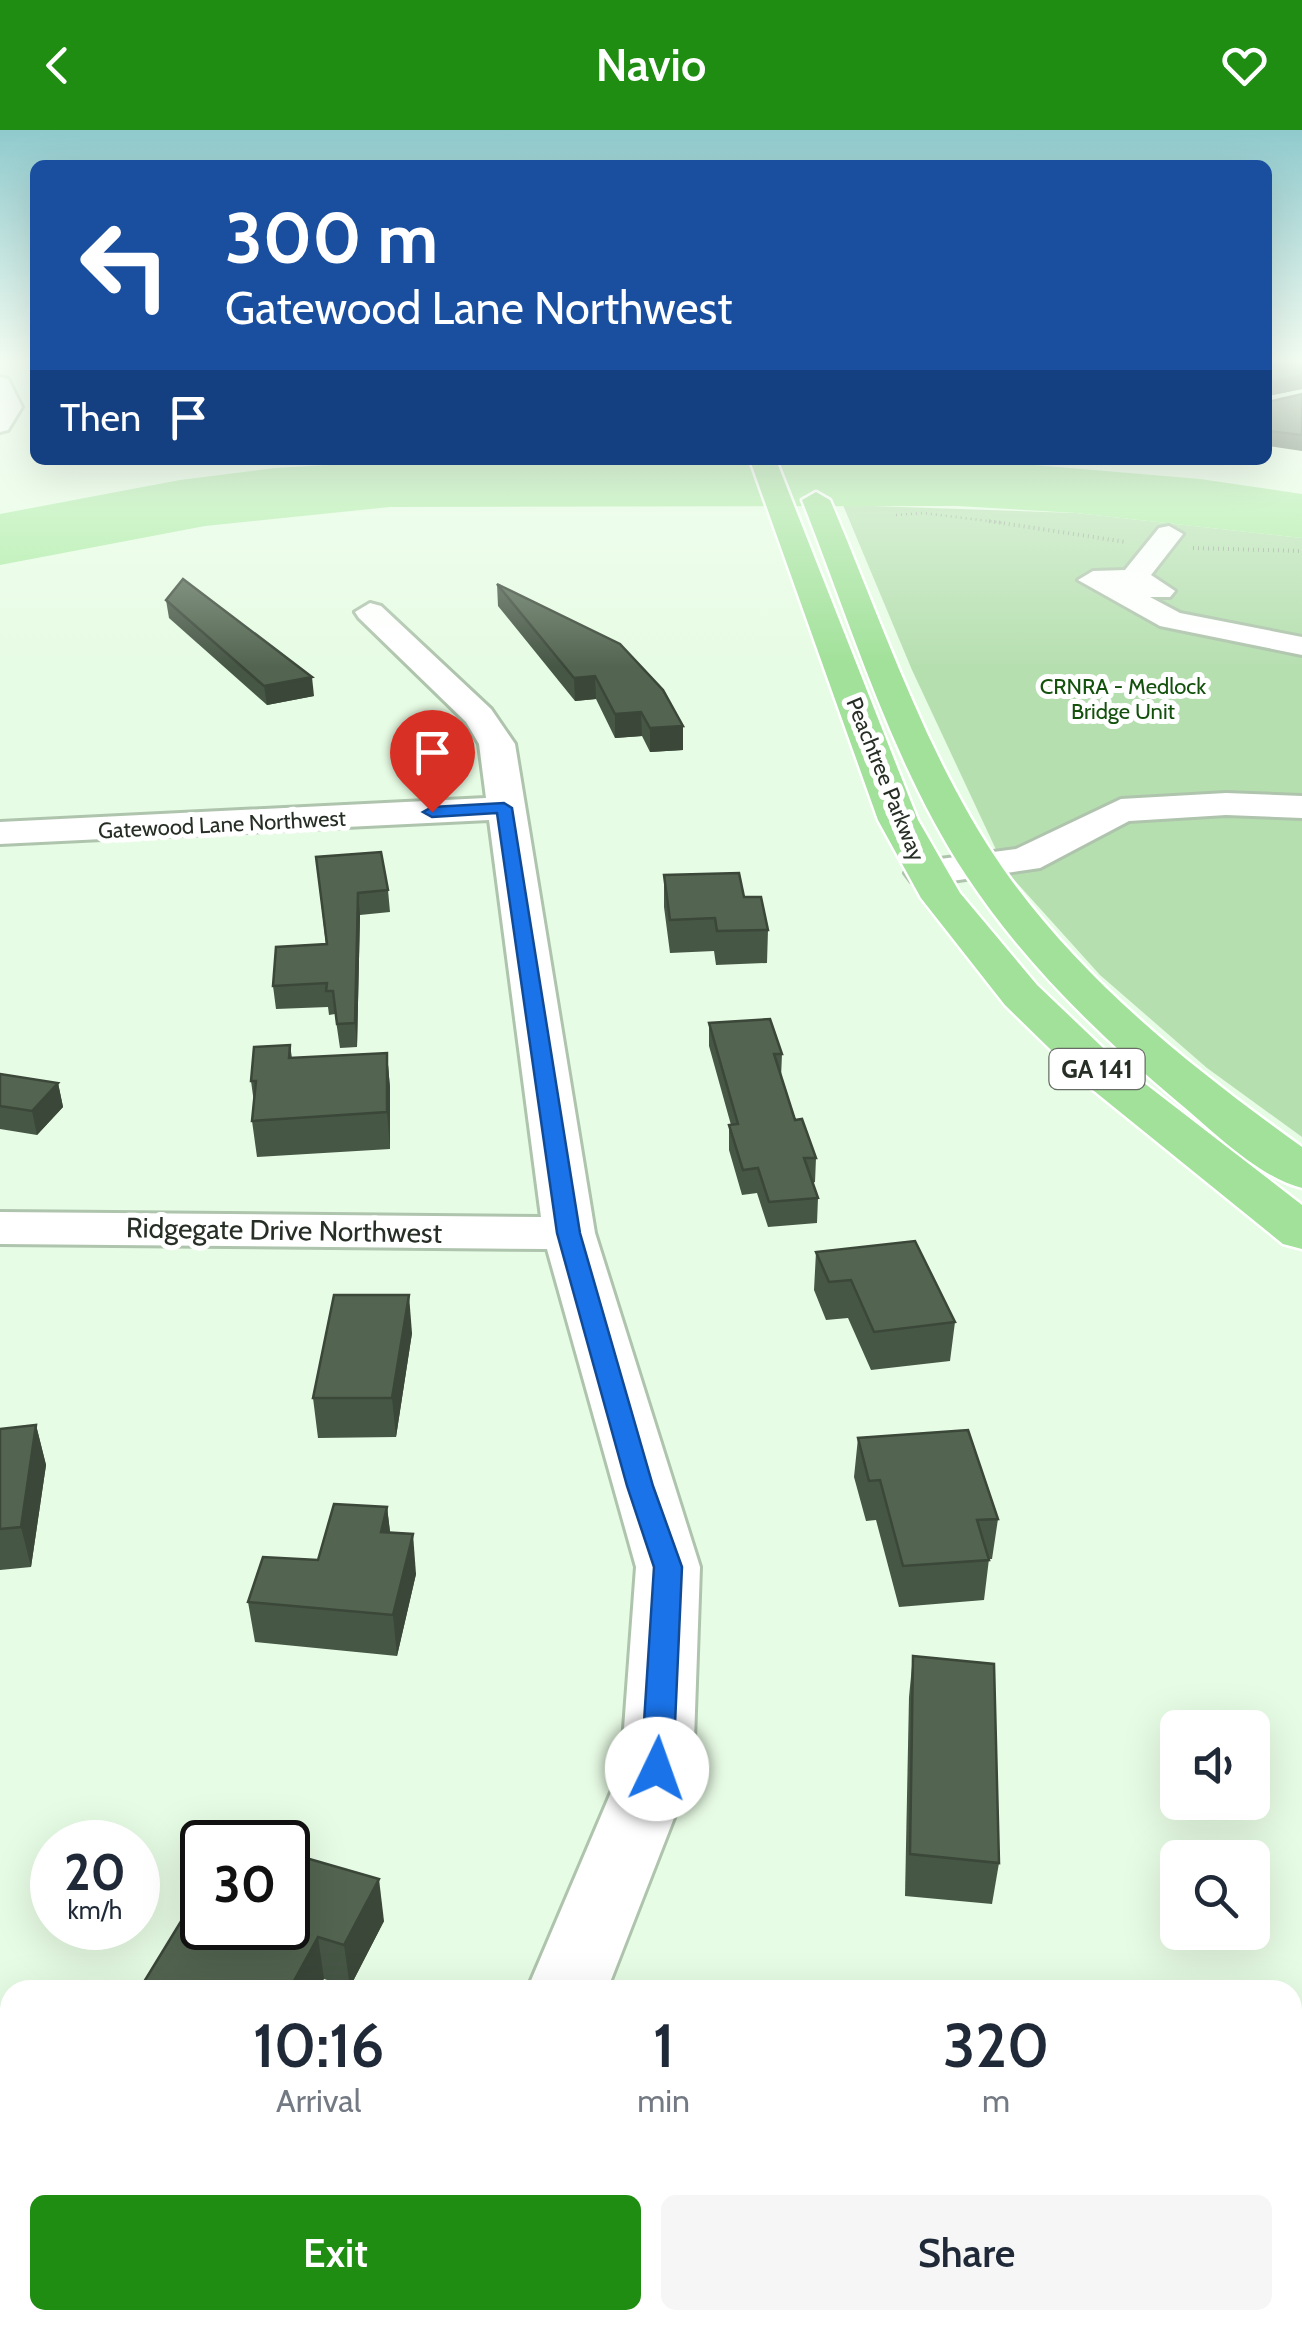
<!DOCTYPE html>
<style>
:root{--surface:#fff;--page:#f6f6f7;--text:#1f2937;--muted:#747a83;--accent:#1e8d11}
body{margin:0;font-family:Cabin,sans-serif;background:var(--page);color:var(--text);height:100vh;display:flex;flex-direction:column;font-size:38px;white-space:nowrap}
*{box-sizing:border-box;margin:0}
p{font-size:32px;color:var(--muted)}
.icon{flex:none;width:55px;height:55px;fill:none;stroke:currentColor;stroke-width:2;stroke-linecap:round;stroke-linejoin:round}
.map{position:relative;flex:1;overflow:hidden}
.sheet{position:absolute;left:0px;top:1850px;width:1302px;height:350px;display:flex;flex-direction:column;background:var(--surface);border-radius:30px 30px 0 0;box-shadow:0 10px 40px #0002}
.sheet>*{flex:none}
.top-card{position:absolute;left:30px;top:30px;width:1242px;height:305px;border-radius:15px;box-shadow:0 10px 40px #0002;background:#1a4fa0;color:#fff;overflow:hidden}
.buttons{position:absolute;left:1160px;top:1580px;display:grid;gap:20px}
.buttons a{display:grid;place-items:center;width:110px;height:110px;border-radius:15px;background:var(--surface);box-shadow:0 10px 40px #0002;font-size:50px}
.speed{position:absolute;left:30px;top:1690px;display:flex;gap:20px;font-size:50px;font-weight:700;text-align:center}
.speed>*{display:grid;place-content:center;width:130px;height:130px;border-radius:50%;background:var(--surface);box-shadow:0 10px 40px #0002;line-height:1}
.speed small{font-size:25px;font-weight:400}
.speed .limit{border:5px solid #111;border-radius:15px;background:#fff;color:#111}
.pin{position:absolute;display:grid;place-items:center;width:85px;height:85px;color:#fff;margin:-102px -42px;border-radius:50% 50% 50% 0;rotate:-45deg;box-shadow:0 0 10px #0007}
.pin .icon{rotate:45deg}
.me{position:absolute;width:110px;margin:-55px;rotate:3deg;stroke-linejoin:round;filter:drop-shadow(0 0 8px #0008)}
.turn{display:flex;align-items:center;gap:35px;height:210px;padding:0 30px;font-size:45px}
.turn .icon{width:130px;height:130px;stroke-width:2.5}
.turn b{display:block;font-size:70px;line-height:85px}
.then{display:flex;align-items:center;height:95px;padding:0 30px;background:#0003;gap:20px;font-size:38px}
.eta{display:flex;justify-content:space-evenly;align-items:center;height:170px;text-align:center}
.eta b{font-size:60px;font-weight:600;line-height:70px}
.cta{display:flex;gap:20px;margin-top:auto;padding:20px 30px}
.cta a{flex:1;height:115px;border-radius:15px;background:var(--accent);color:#fff;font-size:40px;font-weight:600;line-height:115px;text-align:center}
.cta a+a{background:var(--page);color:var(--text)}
header{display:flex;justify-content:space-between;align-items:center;height:130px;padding:0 30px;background:var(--accent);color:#fff;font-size:45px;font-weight:600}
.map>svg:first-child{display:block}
</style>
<header><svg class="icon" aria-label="back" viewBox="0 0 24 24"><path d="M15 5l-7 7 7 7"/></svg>Navio<svg class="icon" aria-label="heart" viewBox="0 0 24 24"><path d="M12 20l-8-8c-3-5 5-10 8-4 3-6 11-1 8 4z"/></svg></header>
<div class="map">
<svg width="1302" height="2200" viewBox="0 0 1302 2200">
<rect width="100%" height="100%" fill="#e7fce4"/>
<polygon fill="#b6dfb0" points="843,375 1076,383 1302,408 1302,1007 1207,938 1100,845 1006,741 912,540"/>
<polygon fill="#aceba4" points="420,330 974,330 1200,349 1302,364 1302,408 1076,383 957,376 390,377 205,396 0,435 0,384 180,350 275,338"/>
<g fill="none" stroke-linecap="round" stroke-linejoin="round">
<defs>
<g id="minor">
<polygon points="0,247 8,249 22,277 8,300 0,302"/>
<polygon points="1169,396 1183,404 1151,445 1175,461 1170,467 1150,467 1180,483 1302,507 1302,525 1160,496 1078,450 1093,441 1125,440 1159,398"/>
<polygon points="370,473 381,476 491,579 515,614 595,1103 700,1437 693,1639 607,1860 527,1860 621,1639 636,1437 547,1119 0,1114 0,1082 541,1087 489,690 0,714 0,692 486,668 479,614 466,592 359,488 355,482"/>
<polygon points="1226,663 1302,666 1302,688 1226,685 1129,691 1040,738 925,755 911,751 905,743 911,735 925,731 1016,719 1121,669"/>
<polygon points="0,2144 10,2146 10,2190 87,2190 91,2200 0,2200"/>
<polygon points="264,2190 361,2190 357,2200 260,2200"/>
</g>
<g id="highway">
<polygon points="750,330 776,330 918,690 960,763 1037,855 1122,936 1302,1075 1302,1119 1283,1114 1088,956 1005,875 921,768 878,690"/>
<path d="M816 362 830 370C883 494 926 628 1004 740 1082 851 1192 938 1302 1017V1058C1258 1047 1213 1001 1178 972 1099 905 1024 833 966 745 891 631 852 496 802 370Z"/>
</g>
</defs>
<use href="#minor" stroke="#afc4ad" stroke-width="6"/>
<use href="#highway" stroke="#fff" stroke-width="5"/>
<polyline stroke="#99a997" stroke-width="2.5" stroke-dasharray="1 4" stroke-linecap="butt" points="896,385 923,383 1005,393"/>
<g stroke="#99a997" stroke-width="4" stroke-dasharray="1 4" stroke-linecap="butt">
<polyline points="989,391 1126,412"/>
<polyline points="1193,418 1302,421"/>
</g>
<use href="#minor" fill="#fff" fill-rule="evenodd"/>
<use href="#highway" fill="#a1e199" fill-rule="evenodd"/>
</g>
<g fill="#475746">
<polygon points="1268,229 1302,259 1268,266 1268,272 1302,264 1302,321 1268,316"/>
<polygon points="497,454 683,596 683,620 650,622 642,606 615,608 596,569 575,571 498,476"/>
<polygon points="166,470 314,566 267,575 169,488"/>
<polygon points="316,727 388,760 390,782 360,785 357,917 340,918 335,884 329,885 328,877 276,879 273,856 326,815"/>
<polygon points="664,745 744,767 768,800 767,833 716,835 714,821 670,823 664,777"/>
<polygon points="709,893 782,924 781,948 795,990 816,1028 815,1052 813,1053 818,1068 817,1093 768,1097 757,1063 742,1065 729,1020 729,995 731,995 709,916"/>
<polygon points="290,915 292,928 387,923 390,958 390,1019 257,1027 252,991 254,973 251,951"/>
<polygon points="0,944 58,953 63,977 37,1005 0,999"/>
<polygon points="816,1122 955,1192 950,1231 871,1240 848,1188 826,1190 814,1160"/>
<polygon points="412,1203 396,1307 318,1308 313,1268"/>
<polygon points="36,1295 46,1335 31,1437 0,1440 0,1299"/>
<polygon points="858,1308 998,1389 992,1429 989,1429 984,1470 899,1477 876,1390 866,1391 854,1347"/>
<polygon points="387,1377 390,1403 416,1444 397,1526 255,1512 248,1472 318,1430"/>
<polygon points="913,1526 999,1733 992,1774 905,1766 909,1567"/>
<polygon points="384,1791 350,1857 324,1849 202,1798"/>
<polygon points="1302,2019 1302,2200 1287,2200 1282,2198 1283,2190 1292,2190 1292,2078 1296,2036"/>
</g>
<g fill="#3a4739">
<polygon points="1302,245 1302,259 1268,266 1268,253"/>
<polygon points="595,546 596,569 575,571 574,548"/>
<polygon points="312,547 314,566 267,575 264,556"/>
<polygon points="641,582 642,606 615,608 615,584"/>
<polygon points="683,596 683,620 650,622 650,598"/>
<polygon points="358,763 360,785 357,917 355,893"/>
<polygon points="387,923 390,958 390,1019 387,982"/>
<polygon points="58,953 63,977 37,1005 32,981"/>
<polygon points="409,1165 412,1203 396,1307 392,1268"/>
<polygon points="36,1295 46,1335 31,1437 21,1397"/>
<polygon points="387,1377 392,1417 381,1402"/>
<polygon points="413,1404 416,1444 397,1526 393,1485"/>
<polygon points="379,1749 384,1791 350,1857 344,1815"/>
<polygon points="318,1807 324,1849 318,1860 289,1860"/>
</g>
<g fill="#536551" stroke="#3a4739" stroke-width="2.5">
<polygon points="1268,229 1302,229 1302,245 1268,253"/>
<polygon points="1268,255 1268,272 1302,264 1302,305 1268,301"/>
<polygon points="183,449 312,547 264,556 166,470"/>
<polygon points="497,454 620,514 663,560 683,596 650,598 641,582 615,584 595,546 574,548"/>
<polygon points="381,722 388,760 358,763 355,893 337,894 333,861 326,861 327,853 273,856 276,817 327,814 316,727"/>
<polygon points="739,743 744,767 761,767 768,800 717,801 715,788 670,790 664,745"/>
<polygon points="770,889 782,924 774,924 795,990 802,989 816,1028 804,1028 818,1068 769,1072 758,1038 743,1040 729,995 738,994 709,893"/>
<polygon points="290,915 289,928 387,923 387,982 252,991 256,951 251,951 254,917"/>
<polygon points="0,944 58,953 32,981 0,976"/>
<polygon points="915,1111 955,1192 874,1202 851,1150 829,1152 816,1122"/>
<polygon points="334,1165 409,1165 392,1268 313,1268"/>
<polygon points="36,1295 21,1397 0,1399 0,1299"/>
<polygon points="968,1300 998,1389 977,1390 989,1430 903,1436 880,1350 869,1351 858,1308"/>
<polygon points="334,1374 387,1377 381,1402 413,1404 393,1485 248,1472 263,1427 318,1430"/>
<polygon points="913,1526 994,1534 999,1733 910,1724"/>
<polygon points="292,1724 379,1749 344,1815 318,1807 289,1860 139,1860 202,1757 202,1798 288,1798 288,1731"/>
<polygon points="1302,2102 1302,2160 1298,2159"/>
</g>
<linearGradient id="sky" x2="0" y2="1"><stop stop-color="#90cacd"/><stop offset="0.43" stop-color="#f4fef3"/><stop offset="1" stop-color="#f4fef3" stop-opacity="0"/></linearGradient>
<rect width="1302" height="537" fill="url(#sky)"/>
<polygon fill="#1a73e8" stroke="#114b97" stroke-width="2.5" points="504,673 512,678 580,1103 653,1356 682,1437 673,1639 668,1648 657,1652 646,1648 641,1639 654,1437 627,1356 557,1103 497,683 432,687 423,682 432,677"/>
<g text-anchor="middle" stroke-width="10" stroke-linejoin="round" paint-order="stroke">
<g font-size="22" fill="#13510d" stroke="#fff">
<text x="1123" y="564">CRNRA - Medlock<tspan x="1123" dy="25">Bridge Unit</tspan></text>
</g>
<g font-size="22" fill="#262e25" stroke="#fff">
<text transform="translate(886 649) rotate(68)" y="8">Peachtree Parkway</text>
<text transform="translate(222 694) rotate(-3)" y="8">Gatewood Lane Northwest</text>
</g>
<rect fill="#fff" stroke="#676d66" stroke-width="2.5" x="1049.5" y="919" width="95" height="40" rx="8"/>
<g font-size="25" font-weight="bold" fill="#262e25">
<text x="1097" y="948">GA 141</text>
</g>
<g font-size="28" fill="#262e25" stroke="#fff">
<text transform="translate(284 1100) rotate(1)" y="10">Ridgegate Drive Northwest</text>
</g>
</g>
</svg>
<div class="buttons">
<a><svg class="icon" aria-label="sound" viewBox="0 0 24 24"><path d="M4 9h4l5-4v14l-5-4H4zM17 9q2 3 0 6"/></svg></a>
<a><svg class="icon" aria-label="search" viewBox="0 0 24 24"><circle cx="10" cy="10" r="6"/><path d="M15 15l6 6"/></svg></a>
</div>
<div class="speed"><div>20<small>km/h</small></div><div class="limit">30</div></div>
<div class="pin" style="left:432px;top:682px;background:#d93025"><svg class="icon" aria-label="arrive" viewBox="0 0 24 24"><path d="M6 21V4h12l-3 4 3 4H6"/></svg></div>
<svg class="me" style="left:657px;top:1639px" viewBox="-20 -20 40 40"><circle r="19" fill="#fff"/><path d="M0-13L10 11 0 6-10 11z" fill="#1a73e8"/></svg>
<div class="top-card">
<div class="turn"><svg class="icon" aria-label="left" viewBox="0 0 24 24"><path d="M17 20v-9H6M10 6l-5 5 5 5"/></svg><div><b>300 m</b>Gatewood Lane Northwest</div></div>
<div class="then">Then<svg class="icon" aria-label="arrive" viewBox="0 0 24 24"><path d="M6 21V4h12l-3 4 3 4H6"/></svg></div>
</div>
<section class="sheet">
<div class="eta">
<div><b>10:16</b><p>Arrival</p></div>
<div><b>1</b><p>min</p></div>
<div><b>320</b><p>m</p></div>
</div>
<div class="cta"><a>Exit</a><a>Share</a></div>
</section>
</div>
